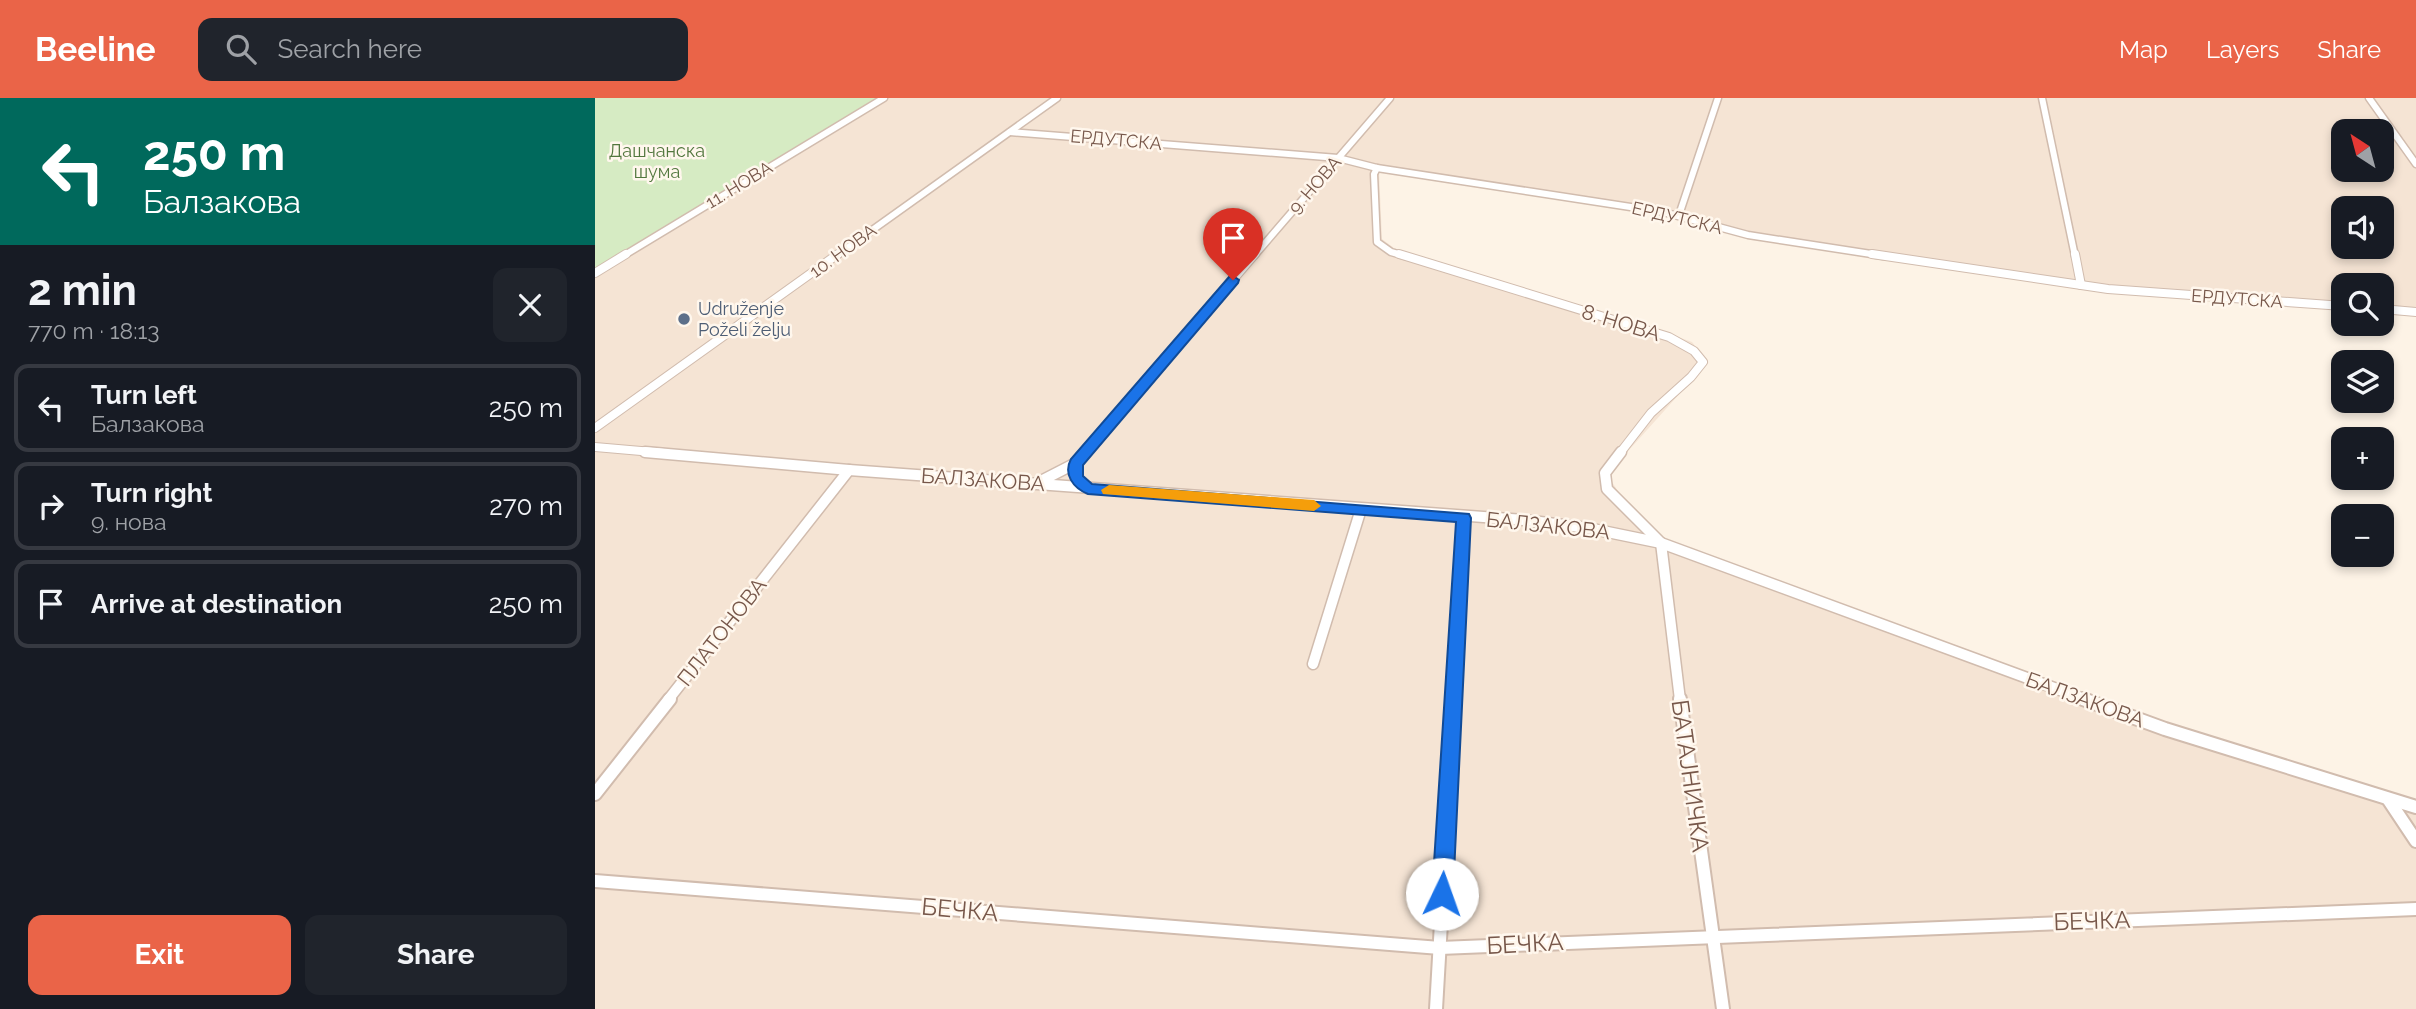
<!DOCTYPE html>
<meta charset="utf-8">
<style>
:root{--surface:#171b24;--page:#20242c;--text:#f1f3f6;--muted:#9ea1a6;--line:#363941;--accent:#ea6448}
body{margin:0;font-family:Raleway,sans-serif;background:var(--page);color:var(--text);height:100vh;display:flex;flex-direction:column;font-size:26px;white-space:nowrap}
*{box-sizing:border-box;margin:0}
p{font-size:23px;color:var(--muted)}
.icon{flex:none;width:38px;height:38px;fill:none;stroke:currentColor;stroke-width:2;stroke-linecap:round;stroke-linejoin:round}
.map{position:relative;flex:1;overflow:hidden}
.side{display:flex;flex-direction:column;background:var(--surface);width:595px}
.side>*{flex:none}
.top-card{background:#00695c;color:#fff;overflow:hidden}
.needle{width:46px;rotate:324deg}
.controls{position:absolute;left:1736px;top:21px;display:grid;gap:14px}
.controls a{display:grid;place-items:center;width:63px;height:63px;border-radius:14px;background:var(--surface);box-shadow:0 4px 10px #0003;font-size:35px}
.pin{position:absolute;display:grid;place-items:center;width:60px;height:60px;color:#fff;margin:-72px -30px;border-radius:50% 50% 50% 0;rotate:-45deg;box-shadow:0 0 7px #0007}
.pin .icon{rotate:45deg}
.me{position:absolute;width:77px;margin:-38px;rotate:3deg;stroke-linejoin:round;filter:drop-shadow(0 0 5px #0008)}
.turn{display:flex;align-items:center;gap:24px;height:147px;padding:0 28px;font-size:32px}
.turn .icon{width:91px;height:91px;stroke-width:2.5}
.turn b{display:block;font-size:49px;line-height:60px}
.round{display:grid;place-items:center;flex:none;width:74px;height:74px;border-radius:14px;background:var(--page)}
.overview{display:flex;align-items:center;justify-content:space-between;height:119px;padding:0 28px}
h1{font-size:42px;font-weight:700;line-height:52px}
.button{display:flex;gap:14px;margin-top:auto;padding:14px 28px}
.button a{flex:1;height:80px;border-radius:14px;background:var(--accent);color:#fff;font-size:28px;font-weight:700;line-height:80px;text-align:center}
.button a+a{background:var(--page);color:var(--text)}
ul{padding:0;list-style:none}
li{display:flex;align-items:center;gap:21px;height:88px;margin:0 14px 10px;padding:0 14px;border:4px solid var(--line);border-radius:14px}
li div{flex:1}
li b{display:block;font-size:26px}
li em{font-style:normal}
header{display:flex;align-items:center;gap:42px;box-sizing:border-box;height:98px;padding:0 35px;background:var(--accent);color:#fff}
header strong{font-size:33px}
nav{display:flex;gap:38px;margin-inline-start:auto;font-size:24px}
.search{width:490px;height:63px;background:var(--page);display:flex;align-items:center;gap:18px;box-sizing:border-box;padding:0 24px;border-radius:14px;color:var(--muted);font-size:26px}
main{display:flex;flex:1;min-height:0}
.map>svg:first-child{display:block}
</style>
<header>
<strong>Beeline</strong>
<div class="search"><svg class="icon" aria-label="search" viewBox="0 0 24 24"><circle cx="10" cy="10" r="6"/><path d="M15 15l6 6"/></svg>Search here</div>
<nav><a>Map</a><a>Layers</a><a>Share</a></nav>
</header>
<main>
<section class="side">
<div class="top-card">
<div class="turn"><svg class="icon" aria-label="left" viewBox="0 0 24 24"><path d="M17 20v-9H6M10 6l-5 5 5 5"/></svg><div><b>250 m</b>Балзакова</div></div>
</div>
<div class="overview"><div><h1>2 min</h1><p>770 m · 18:13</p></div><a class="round"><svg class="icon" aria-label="close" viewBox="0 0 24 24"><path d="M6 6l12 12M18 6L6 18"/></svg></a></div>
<ul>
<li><svg class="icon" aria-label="left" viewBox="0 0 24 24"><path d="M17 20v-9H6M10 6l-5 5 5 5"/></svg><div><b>Turn left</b><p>Балзакова</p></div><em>250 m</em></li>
<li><svg class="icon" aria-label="right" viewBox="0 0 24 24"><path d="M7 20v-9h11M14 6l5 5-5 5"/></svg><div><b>Turn right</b><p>9. нова</p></div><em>270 m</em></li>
<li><svg class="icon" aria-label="arrive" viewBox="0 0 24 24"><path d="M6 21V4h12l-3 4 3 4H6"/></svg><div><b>Arrive at destination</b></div><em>250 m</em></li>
</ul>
<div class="button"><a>Exit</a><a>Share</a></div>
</section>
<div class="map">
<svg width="1821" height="911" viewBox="0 0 1821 911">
<rect width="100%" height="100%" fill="#fdf3e6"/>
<path fill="#f5e4d4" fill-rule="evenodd" d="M292 0H1821V216L1787 214V187H1748V211L1488 192 1156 140 1080 119 784 73 787 141 799 150 847 168 1043 225 1097 244 1113 264 1017 371V384L1034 410 1067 445 1582 635 1821 709V911H0V176ZM1748 33H1787V72H1748ZM1748 110H1787V149H1748Z"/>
<polygon fill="#d6ebc3" points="0,0 291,0 0,174"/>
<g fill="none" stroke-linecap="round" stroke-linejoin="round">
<defs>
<g id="street-far3">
<polyline points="1447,0 1480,158"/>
<polyline points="1774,0 1821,66"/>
<polyline points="415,34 743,60 782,70 1068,114 1153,137 1289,158"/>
<polyline points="782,70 779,76 782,144 796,154 810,158"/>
<polyline points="1084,117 1123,0"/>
<polyline points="28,158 289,0"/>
<polyline points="241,158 462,0"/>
<polyline points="659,158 795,0"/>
</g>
<g id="street-far2">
<polyline points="804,156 1074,239 1099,253 1108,264 1096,279 1056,315 1025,355"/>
<polyline points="1277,156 1513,191 1748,208"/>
<polyline points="1480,156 1486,187"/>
<polyline points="0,175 31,156"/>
<polyline points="1787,211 1821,214"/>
<polyline points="0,330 243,156"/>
<polyline points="0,349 69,355"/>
<polyline points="489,355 660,156"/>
</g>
<g id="street-far1">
<polyline points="50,354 254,372 929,422 993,430 1066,445 1492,602"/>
<polyline points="1026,354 1010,375 1012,391 1066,445 1085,602"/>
<polyline points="481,365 481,379 492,390"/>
<polyline points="442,385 481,365 491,354"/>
<polyline points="718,566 766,411"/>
<polyline points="73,602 254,372"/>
<polyline points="859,602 869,420"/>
</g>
<g id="street">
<polyline points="1085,601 1128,911"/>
<polyline points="1488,601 1570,631 1821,709"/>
<polyline points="0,696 75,601"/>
<polyline points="1793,701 1821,743"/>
<polyline points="0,783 845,850 1821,811"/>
<polyline points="841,911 859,601"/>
</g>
</defs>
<use href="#street-far3" stroke="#d1bcae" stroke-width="9"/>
<use href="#street-far2" stroke="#d1bcae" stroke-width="10"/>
<use href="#street-far1" stroke="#d1bcae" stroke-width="13"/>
<use href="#street" stroke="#d1bcae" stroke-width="16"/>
<use href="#street-far3" stroke="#fff" stroke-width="6"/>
<use href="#street-far2" stroke="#fff" stroke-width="8"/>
<use href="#street-far1" stroke="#fff" stroke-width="10"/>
<use href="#street" stroke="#fff" stroke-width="12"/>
</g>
<path fill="#1a73e8" stroke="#114b97" stroke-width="2" d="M638 178 644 182 643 185 488 367V378L497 386 874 416 876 420 858 796 855 803 847 806 840 803 837 796 861 424 493 396C478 390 468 376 476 361L634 179Z"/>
<polygon fill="#f59e0b" points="514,387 719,402 726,408 719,413 508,396 506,392"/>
<circle fill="#5c6f8a" stroke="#fff7ed" stroke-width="2.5" cx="89" cy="221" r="7"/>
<g text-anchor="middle" stroke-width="5" stroke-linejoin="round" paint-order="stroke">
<g font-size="18" fill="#77574a" stroke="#fff7ed">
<text transform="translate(521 42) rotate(5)" y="6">ЕРДУТСКА</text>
<text transform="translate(144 87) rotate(-31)" y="6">11. НОВА</text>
<text transform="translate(720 87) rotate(-49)" y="6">9. НОВА</text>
<text transform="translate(1082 120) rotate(13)" y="6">ЕРДУТСКА</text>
<text transform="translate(248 153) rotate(-36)" y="6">10. НОВА</text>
<text transform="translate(1642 201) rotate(4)" y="6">ЕРДУТСКА</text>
</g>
<g font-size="18" fill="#52773e" stroke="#fff7ed">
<text x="62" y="59">Дашчанска<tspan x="62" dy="21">шума</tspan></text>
</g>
<g font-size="18" fill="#4e5e75" stroke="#fff7ed" text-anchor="start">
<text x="103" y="217">Udruženje<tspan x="103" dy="21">Poželi želju</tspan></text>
</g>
<g font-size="21" fill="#77574a" stroke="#fff7ed">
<text transform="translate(1026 225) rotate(17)" y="7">8. НОВА</text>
<text transform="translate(388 382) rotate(4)" y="7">БАЛЗАКОВА</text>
<text transform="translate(953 428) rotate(6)" y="7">БАЛЗАКОВА</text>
<text transform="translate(127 534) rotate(-52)" y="7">ПЛАТОНОВА</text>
<text transform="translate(1490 602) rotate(20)" y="7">БАЛЗАКОВА</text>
</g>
<g font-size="24" fill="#77574a" stroke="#fff7ed">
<text transform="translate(1095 678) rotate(82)" y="8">БАТАЈНИЧКА</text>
<text transform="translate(365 812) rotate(5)" y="8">БЕЧКА</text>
<text transform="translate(1497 823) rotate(-2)" y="8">БЕЧКА</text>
<text transform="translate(930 846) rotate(-3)" y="8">БЕЧКА</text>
</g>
</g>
</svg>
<div class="controls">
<a><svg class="needle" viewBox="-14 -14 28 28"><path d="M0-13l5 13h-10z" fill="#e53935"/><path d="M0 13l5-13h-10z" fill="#9ea1a6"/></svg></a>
<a><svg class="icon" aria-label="sound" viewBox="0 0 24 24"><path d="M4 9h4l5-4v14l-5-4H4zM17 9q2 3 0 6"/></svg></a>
<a><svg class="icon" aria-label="search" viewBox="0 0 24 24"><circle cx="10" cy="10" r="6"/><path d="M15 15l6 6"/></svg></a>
<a><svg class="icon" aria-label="layers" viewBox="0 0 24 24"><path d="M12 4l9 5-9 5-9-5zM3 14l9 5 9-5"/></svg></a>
<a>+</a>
<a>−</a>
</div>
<div class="pin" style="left:638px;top:182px;background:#d93025"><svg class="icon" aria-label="arrive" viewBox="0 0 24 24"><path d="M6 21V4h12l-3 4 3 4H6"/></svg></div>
<svg class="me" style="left:847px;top:796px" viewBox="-20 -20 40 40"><circle r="19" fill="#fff"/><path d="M0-13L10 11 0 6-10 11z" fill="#1a73e8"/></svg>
</div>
</main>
